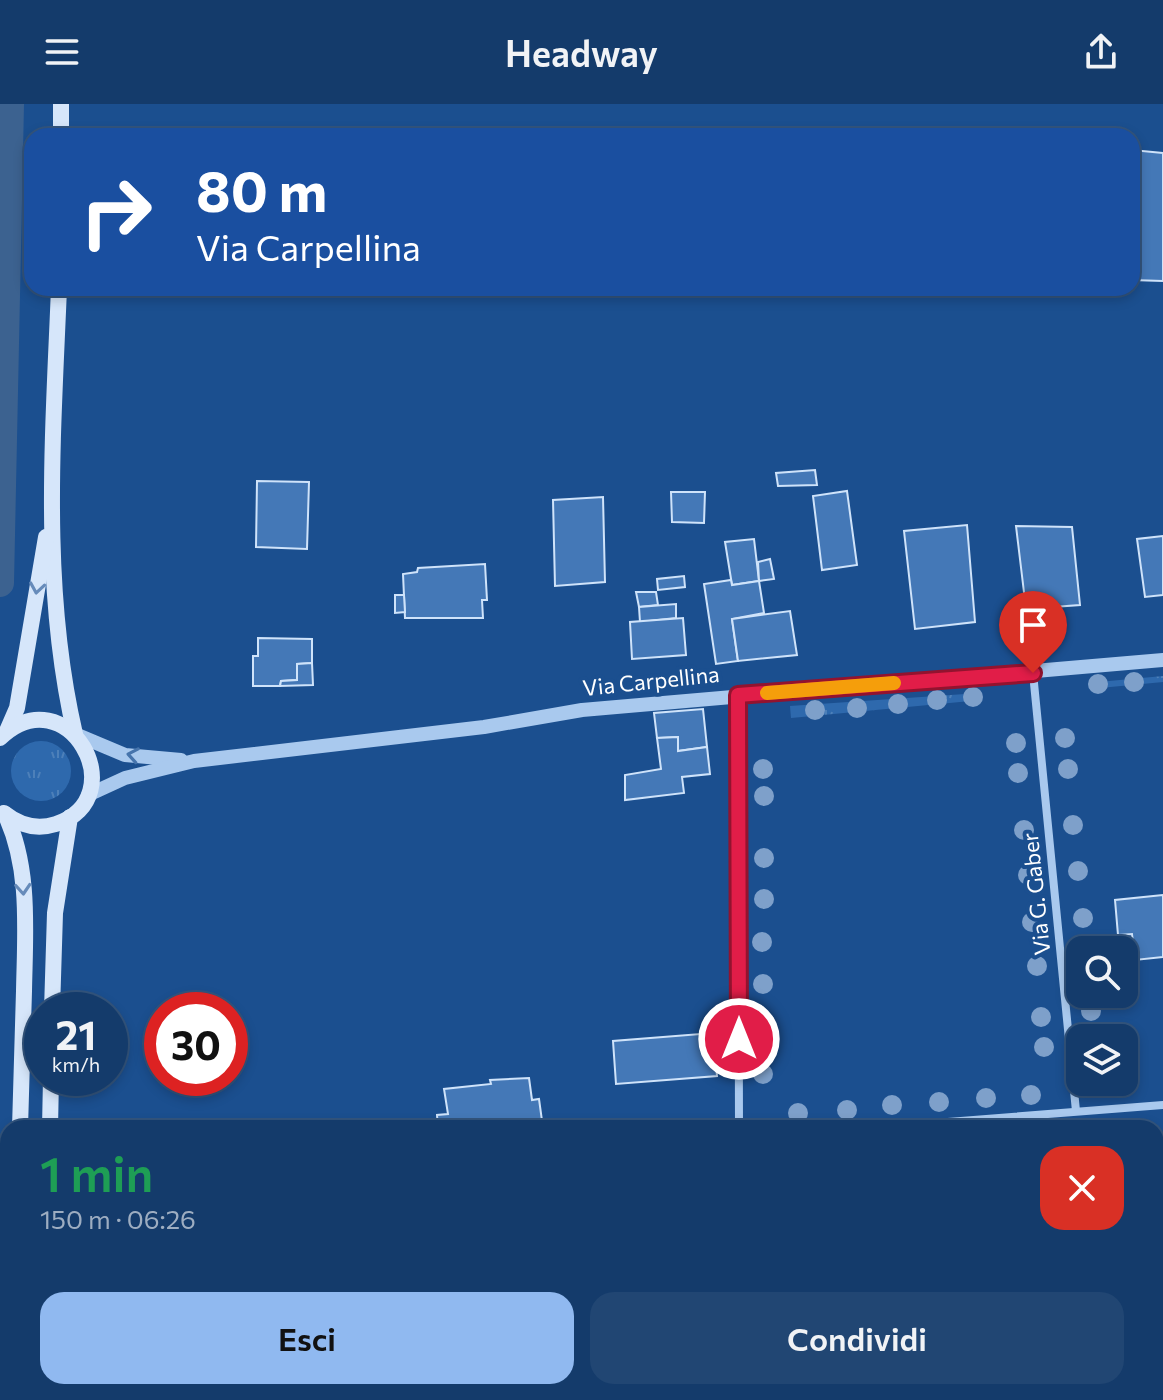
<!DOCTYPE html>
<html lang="it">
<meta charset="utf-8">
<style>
:root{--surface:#143b6b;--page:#214673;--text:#f1f3f6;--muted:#9dadc1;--line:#33557e;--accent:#90b9f0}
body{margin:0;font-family:Commissioner,sans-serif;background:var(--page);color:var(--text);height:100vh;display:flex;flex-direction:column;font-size:30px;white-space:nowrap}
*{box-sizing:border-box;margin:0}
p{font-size:26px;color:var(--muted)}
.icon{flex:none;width:44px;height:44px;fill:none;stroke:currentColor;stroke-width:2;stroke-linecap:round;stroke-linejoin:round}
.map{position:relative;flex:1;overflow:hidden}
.details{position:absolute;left:0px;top:1016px;width:1164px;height:280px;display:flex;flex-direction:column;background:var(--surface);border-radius:24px 24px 0 0;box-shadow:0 4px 12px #0003,0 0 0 2px var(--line)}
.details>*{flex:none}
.guide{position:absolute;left:24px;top:24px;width:1116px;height:168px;border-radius:24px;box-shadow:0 4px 12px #0003,0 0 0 2px var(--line);background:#1a4fa0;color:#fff;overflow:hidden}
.controls{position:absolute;left:1066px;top:832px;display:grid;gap:16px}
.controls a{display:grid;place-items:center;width:72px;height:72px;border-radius:16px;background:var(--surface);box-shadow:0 4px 12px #0003,0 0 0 2px var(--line);font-size:40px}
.speed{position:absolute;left:24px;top:888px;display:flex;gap:16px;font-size:40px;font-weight:700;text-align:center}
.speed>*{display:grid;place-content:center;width:104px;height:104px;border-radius:50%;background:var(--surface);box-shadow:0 4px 12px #0003,0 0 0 2px var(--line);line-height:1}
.speed small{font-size:20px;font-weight:400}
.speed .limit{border:12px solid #d22;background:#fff;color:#111}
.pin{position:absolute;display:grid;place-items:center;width:68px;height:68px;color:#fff;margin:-82px -34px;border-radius:50% 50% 50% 0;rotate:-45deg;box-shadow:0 0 8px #0007}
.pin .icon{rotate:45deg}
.me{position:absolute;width:88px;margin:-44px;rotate:0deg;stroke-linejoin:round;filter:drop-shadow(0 0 6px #0008)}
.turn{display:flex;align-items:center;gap:28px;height:168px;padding:0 40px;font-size:36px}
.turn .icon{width:104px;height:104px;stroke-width:2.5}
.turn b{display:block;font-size:56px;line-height:68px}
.round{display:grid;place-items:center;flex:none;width:84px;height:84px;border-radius:24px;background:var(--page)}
.head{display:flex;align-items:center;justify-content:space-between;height:136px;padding:0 40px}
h1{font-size:48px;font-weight:600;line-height:60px;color:#1e9e55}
.action{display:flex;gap:16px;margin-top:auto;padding:16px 40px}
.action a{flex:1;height:92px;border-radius:24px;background:var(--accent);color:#111;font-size:32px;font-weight:600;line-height:92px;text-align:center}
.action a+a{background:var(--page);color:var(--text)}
header{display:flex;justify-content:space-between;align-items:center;height:104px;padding:0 40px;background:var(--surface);font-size:36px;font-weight:600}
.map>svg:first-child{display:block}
</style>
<header><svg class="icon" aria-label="menu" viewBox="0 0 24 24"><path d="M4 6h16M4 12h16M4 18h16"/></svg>Headway<svg class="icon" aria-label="share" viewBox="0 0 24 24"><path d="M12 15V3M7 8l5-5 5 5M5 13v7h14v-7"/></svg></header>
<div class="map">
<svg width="1163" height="1296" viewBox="0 0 1163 1296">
<defs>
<pattern id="grass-tufts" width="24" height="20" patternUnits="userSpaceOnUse" patternTransform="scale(2)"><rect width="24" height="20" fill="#2e69ad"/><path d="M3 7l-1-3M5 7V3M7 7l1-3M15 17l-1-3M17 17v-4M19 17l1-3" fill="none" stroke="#4d80b9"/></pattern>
</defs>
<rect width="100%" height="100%" fill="#1b4f8f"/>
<g fill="url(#grass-tufts)">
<polygon points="1163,572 1163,578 1089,585 1088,579"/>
<polygon points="980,589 981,596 791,614 790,602"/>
<circle cx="41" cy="667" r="30"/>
</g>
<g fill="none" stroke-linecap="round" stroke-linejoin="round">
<polyline stroke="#3c6290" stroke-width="28" points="0,479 10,0"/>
</g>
<g fill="#4478b7" stroke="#cfe3fa" stroke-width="2">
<polygon points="1132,46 1163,49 1163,177 1132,176"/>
<polygon points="815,366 817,381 778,382 776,369"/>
<polygon points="257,377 309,378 307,445 256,443"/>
<polygon points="847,387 857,461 822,466 813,392"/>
<polygon points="671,388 705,388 704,419 672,418"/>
<polygon points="603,393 605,478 555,482 553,396"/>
<polygon points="967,421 975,518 915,525 904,427"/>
<polygon points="1016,422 1072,423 1080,501 1026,505"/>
<polygon points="1163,432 1163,491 1145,493 1137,435"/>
<polygon points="754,435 759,477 732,481 725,438"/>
<polygon points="770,455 774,475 759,477 758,458"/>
<polygon points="485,460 487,496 482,496 483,514 405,514 403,470 417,468 418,464"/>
<polygon points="684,472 685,483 658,486 657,475"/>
<polygon points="731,476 732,481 759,477 764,509 732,515 738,557 716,560 704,480"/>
<polygon points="636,488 656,488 658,501 639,503"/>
<polygon points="395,491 404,491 405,508 395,509"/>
<polygon points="676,500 676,514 640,518 639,503"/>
<polygon points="790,507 797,551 738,557 732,515"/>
<polygon points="683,514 686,551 632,555 630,518"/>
<polygon points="258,534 312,535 312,559 297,560 297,576 281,577 280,582 253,582 253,552 258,552"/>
<polygon points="312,559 313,581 280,582 281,577 297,576 297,560"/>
<polygon points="703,605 707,643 678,647 678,633 657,634 654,609"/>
<polygon points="678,633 678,647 707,643 710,670 682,673 684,689 625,696 625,671 661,665 657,634"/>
<polygon points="1163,791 1163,853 1135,856 1132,830 1118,831 1115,796"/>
<polygon points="713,929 717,972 616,980 613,937"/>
<polygon points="529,974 532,996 539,995 543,1024 438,1024 437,1011 448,1010 444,985 491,980 490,976"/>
<polygon points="682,1019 682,1022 706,1021 706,1024 622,1024"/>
<rect x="1156" y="1132" width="7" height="44"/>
</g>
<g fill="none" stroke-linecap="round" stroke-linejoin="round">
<polyline stroke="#a9c9ee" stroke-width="6" points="74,1288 74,1296"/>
<g stroke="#a9c9ee" stroke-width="8">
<polyline points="1033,569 1076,1007"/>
<polyline points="738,592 739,1024"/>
<polyline points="871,1024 1163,1001"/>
</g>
<g stroke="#a9c9ee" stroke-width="14">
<polyline points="75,630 125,651 181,656"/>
<polyline points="88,691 125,674 194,657 484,623 582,606 1163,556"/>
</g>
<g stroke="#d6e6fa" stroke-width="16">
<polyline points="61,32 61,0"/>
<path d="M59 184C53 333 41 484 75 630"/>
<polyline points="7,627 17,604 46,433"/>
<path d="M0 634C67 570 136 693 56 720 37 726 19 721 4 709"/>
<path d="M5 710C31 764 25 829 24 887 23 933 21 978 20 1024"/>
<polyline points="52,906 55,809 70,713"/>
<polyline points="50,1024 51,974"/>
<polyline points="18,1288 19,1296"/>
<polyline points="54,1288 54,1296"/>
</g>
</g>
<g fill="#7ea0ca">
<circle cx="1134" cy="578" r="10"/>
<circle cx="1098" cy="580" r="10"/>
<circle cx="973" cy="593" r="10"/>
<circle cx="937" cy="596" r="10"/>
<circle cx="898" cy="600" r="10"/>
<circle cx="857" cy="604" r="10"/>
<circle cx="815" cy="606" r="10"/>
<circle cx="1065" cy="634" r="10"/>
<circle cx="1016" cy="639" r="10"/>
<circle cx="763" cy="665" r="10"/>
<circle cx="1068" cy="665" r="10"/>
<circle cx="1018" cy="669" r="10"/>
<circle cx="764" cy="692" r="10"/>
<circle cx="1073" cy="721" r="10"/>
<circle cx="1024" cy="726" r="10"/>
<circle cx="764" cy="754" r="10"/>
<circle cx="1078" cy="767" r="10"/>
<circle cx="1028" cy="771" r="10"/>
<circle cx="764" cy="795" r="10"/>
<circle cx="1083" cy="814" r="10"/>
<circle cx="1032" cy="818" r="10"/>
<circle cx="762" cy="838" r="10"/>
<circle cx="1037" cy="862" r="10"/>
<circle cx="763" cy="880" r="10"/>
<circle cx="1091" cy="907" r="10"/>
<circle cx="1041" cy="913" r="10"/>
<circle cx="763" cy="940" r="10"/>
<circle cx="1044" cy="943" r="10"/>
<circle cx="763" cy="970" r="10"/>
<circle cx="1031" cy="991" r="10"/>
<circle cx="986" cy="994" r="10"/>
<circle cx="939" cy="998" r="10"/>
<circle cx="892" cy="1001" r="10"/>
<circle cx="847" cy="1006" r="10"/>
<circle cx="798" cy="1009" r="10"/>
</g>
<defs><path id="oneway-chevron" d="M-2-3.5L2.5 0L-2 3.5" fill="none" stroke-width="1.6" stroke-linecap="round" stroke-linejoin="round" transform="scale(2)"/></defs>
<g stroke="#668bba">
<use href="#oneway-chevron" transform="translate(37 484) rotate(99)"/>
<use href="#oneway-chevron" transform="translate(23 785) rotate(86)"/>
</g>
<use stroke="#4674ac" href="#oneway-chevron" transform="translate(133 651) rotate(-170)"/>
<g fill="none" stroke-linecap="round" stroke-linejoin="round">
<defs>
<polyline id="route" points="739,935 738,591 1033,569"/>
</defs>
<use href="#route" stroke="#92132f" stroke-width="20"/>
<use href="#route" stroke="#e11d48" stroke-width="14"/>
<polyline stroke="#f59e0b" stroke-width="14" points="767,589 894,579"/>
</g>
<g text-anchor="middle" stroke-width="8" stroke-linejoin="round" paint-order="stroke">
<g font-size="22" fill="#fff" stroke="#1b4f8f">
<text transform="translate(651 577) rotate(-6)" y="8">Via Carpellina</text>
<text transform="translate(1036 790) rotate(-96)" y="8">Via G. Gaber</text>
</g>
</g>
</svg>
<div class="controls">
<a><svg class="icon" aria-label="search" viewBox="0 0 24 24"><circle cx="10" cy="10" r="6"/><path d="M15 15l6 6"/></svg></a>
<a><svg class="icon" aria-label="layers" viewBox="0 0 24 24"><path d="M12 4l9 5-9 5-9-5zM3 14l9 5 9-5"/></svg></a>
</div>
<div class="speed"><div>21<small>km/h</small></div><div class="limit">30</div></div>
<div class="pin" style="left:1033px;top:569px;background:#d93025"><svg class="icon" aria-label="arrive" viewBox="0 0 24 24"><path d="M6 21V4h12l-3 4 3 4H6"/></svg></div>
<svg class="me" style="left:739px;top:935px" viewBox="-20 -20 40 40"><circle r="17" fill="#e11d48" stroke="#fff" stroke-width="3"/><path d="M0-11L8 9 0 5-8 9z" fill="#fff"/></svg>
<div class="guide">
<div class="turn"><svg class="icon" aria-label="right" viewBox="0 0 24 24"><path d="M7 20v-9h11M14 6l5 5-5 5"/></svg><div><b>80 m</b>Via Carpellina</div></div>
</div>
<section class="details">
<div class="head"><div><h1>1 min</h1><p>150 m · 06:26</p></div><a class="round" style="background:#d93025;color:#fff"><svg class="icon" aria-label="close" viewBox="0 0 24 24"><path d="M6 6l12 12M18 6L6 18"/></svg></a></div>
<div class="action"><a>Esci</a><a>Condividi</a></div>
</section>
</div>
